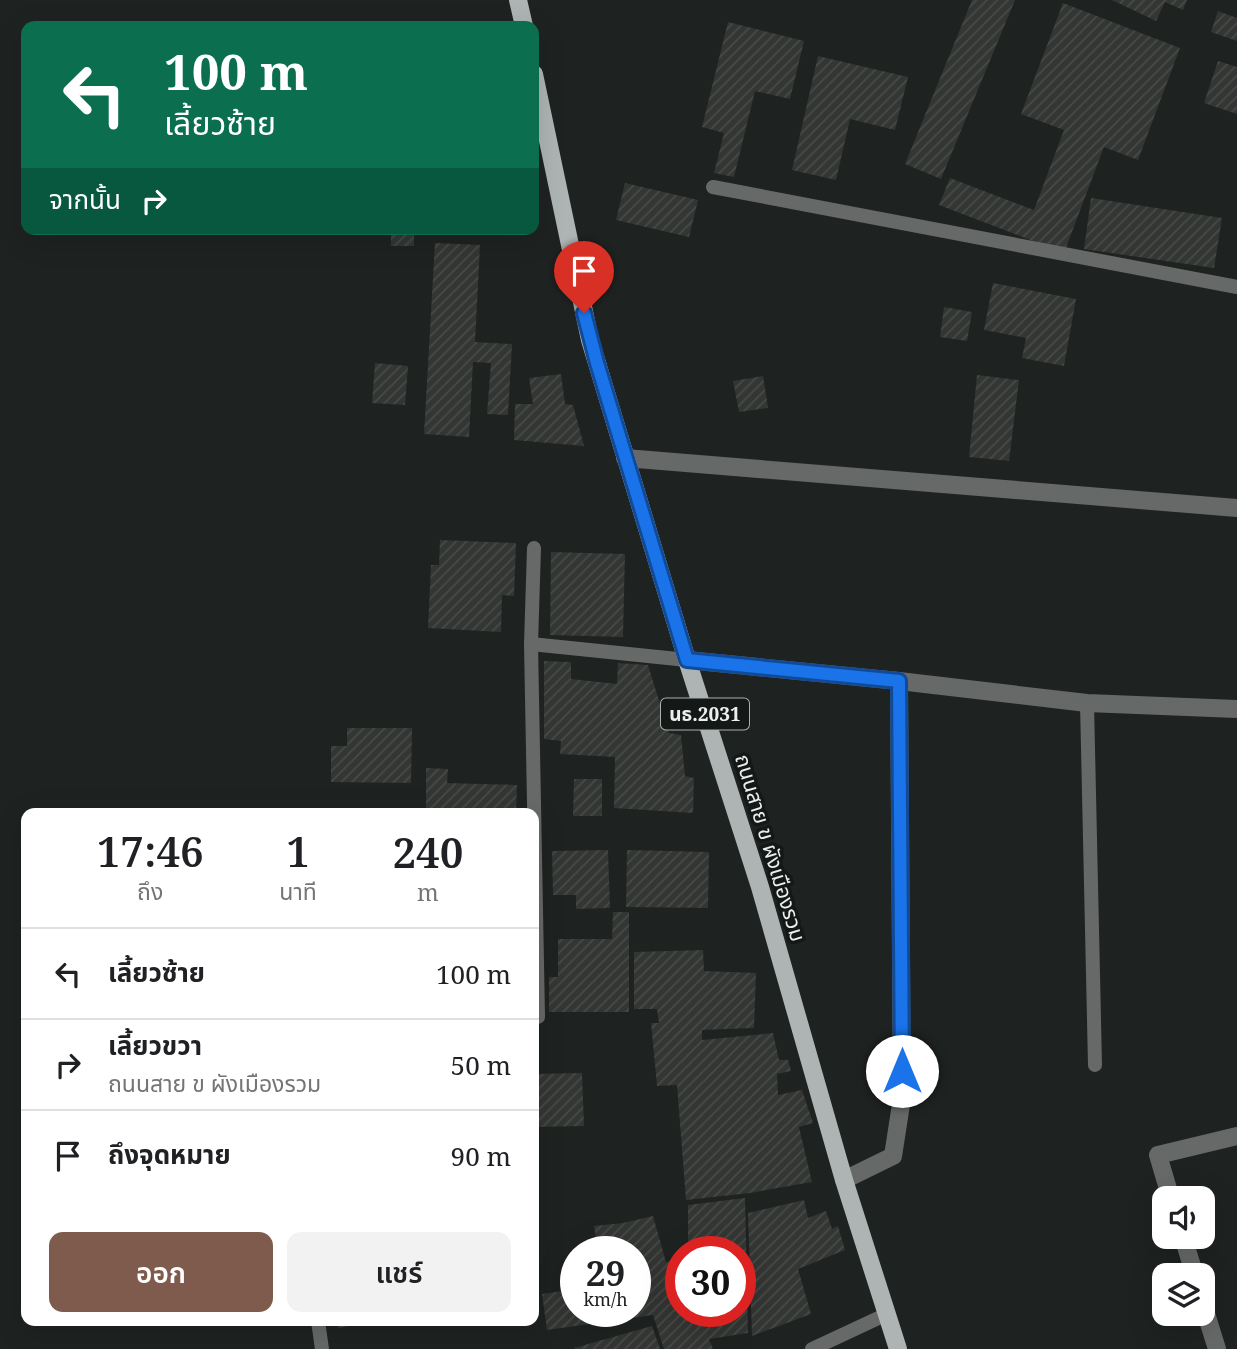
<!DOCTYPE html>
<html lang="th">
<meta charset="utf-8">
<style>
:root{--surface:#fff;--page:#f2f2f2;--text:#202124;--muted:#757577;--line:#e0e0e0;--accent:#7e5b4c}
body{margin:0;font-family:"Noto Serif","Noto Sans Thai",serif;background:var(--page);color:var(--text);height:100vh;display:flex;flex-direction:column;font-size:26px;white-space:nowrap}
*{box-sizing:border-box;margin:0}
p{font-size:23px;color:var(--muted)}
.icon{flex:none;width:38px;height:38px;fill:none;stroke:currentColor;stroke-width:2;stroke-linecap:round;stroke-linejoin:round}
.map{position:relative;flex:1;overflow:hidden}
.details{position:absolute;left:21px;top:808px;width:518px;height:518px;display:flex;flex-direction:column;background:var(--surface);border-radius:14px;box-shadow:0 7px 28px #0002}
.details>*{flex:none}
.banner{position:absolute;left:21px;top:21px;width:518px;height:214px;border-radius:14px;box-shadow:0 7px 28px #0002;background:#0b6e4f;color:#fff;overflow:hidden}
.buttons{position:absolute;left:1152px;top:1186px;display:grid;gap:14px}
.buttons a{display:grid;place-items:center;width:63px;height:63px;border-radius:14px;background:var(--surface);box-shadow:0 7px 28px #0002;font-size:35px}
.speed{position:absolute;left:560px;top:1236px;display:flex;gap:14px;font-size:35px;font-weight:700;text-align:center}
.speed>*{display:grid;place-content:center;width:91px;height:91px;border-radius:50%;background:var(--surface);box-shadow:0 7px 28px #0002;line-height:1}
.speed small{font-size:18px;font-weight:400}
.speed .limit{border:10px solid #d22;background:#fff;color:#111}
.pin{position:absolute;display:grid;place-items:center;width:60px;height:60px;color:#fff;margin:-72px -30px;border-radius:50% 50% 50% 0;rotate:-45deg;box-shadow:0 0 7px #0007}
.pin .icon{rotate:45deg}
.me{position:absolute;width:77px;margin:-38px;rotate:0deg;stroke-linejoin:round;filter:drop-shadow(0 0 5px #0008)}
.turn{display:flex;align-items:center;gap:24px;height:147px;padding:0 28px;font-size:32px}
.turn .icon{width:91px;height:91px;stroke-width:2.5}
.turn b{display:block;font-size:49px;line-height:60px}
.then{display:flex;align-items:center;height:66px;padding:0 28px;background:#0003;gap:14px;font-size:26px}
.eta{display:flex;justify-content:space-evenly;align-items:center;height:119px;text-align:center}
.eta b{font-size:42px;font-weight:600;line-height:49px}
.primary-button{display:flex;gap:14px;margin-top:auto;padding:14px 28px}
.primary-button a{flex:1;height:80px;border-radius:14px;background:var(--accent);color:#fff;font-size:28px;font-weight:600;line-height:80px;text-align:center}
.primary-button a+a{background:var(--page);color:var(--text)}
ul{padding:0;list-style:none}
li{display:flex;align-items:center;gap:21px;height:91px;padding:0 28px;border-top:2px solid var(--line)}
li div{flex:1}
li b{display:block;font-size:26px}
li em{font-style:normal}
.map>svg:first-child{display:block}
</style>
<div class="map">
<svg width="1237" height="1349" viewBox="0 0 1237 1349">
<defs>
<pattern id="building-hatch" width="6" height="6" patternUnits="userSpaceOnUse" patternTransform="scale(1.75)"><rect width="6" height="6" fill="#333633"/><path d="M-1 1l2-2M0 6l6-6M5 7l2-2" fill="none" stroke="#474a47"/></pattern>
</defs>
<rect width="100%" height="100%" fill="#1e2220"/>
<g fill="url(#building-hatch)">
<polygon points="972,0 1015,0 941,179 905,164"/>
<polygon points="1112,0 1187,0 1183,10 1165,2 1156,21"/>
<polygon points="1063,3 1180,48 1138,160 1104,147 1064,253 939,205 950,178 1034,210 1064,130 1021,114"/>
<polygon points="1218,11 1237,18 1237,41 1211,32"/>
<polygon points="728,22 804,41 790,99 755,91 734,177 714,173 724,133 702,127"/>
<polygon points="818,56 908,77 895,130 850,119 836,180 792,170"/>
<polygon points="1218,61 1237,67 1237,114 1204,103"/>
<polygon points="625,183 698,200 689,237 616,220"/>
<polygon points="1091,198 1222,218 1214,268 1084,249"/>
<rect x="391" y="229" width="23" height="17"/>
<polygon points="435,243 480,245 475,342 512,344 508,415 487,414 491,363 473,362 469,437 424,434"/>
<polygon points="993,283 1076,299 1064,366 1022,358 1026,338 984,330"/>
<polygon points="944,307 972,312 967,341 940,337"/>
<polygon points="375,363 408,366 405,405 372,403"/>
<polygon points="561,374 565,404 573,405 584,446 514,440 515,404 533,404 529,378"/>
<polygon points="977,375 1019,380 1009,461 969,457"/>
<polygon points="763,376 768,408 739,412 733,381"/>
<polygon points="440,540 516,543 514,596 502,595 501,632 428,628 431,565 439,565"/>
<polygon points="551,552 625,554 623,637 550,635"/>
<polygon points="544,661 571,662 571,679 617,684 618,663 648,665 669,733 681,735 685,776 694,778 693,813 614,808 615,757 560,754 561,741 544,739"/>
<polygon points="347,728 412,728 411,783 331,782 331,746 347,746"/>
<polygon points="426,768 448,769 447,783 517,785 516,814 426,811"/>
<polygon points="574,779 602,779 602,816 573,816"/>
<polygon points="608,850 610,908 576,909 576,895 553,895 552,851"/>
<polygon points="627,850 709,852 708,908 626,907"/>
<polygon points="613,912 629,912 629,1012 549,1012 549,977 558,977 558,939 612,939"/>
<polygon points="703,950 704,971 756,973 754,1028 702,1030 702,1040 773,1033 779,1060 788,1060 791,1071 777,1074 778,1095 802,1090 813,1123 799,1127 812,1182 750,1193 686,1200 677,1085 657,1086 651,1023 659,1023 657,1009 634,1009 634,952"/>
<polygon points="582,1073 584,1126 536,1127 534,1074"/>
<polygon points="745,1198 748,1333 709,1339 713,1349 664,1349 653,1315 547,1330 542,1294 576,1289 576,1311 635,1311 635,1251 598,1251 594,1226 623,1223 653,1216 666,1262 681,1259 681,1311 740,1311 740,1251 688,1251 688,1205"/>
<polygon points="804,1200 808,1218 826,1211 832,1229 838,1226 845,1250 798,1269 811,1314 752,1336 748,1213"/>
<polygon points="337,1321 366,1321 367,1323 338,1328"/>
<polygon points="652,1326 660,1349 575,1349 574,1348"/>
</g>
<g fill="none" stroke-linecap="round" stroke-linejoin="round">
<g stroke="#676969" stroke-width="14">
<polyline points="713,187 1237,287"/>
<polyline points="534,548 531,644 538,1017"/>
<polyline points="531,644 687,660"/>
<polyline points="1087,703 1095,1065"/>
<polyline points="318,1321 322,1349"/>
<polyline points="812,1349 887,1314"/>
</g>
<g stroke="#676969" stroke-width="18">
<polyline points="625,458 1237,508"/>
<polyline points="687,660 899,681 1087,703 1237,709"/>
<polyline points="844,1180 893,1156 902,1098 899,681"/>
<polyline points="1171,1199 1158,1155 1237,1136"/>
<polyline points="1183,1237 1195,1276"/>
<polyline points="1202,1301 1217,1349"/>
</g>
<g stroke="#aeb3b3" stroke-width="18">
<polyline points="518,0 524,26"/>
<polyline points="534,74 590,340 687,660 760,887 844,1180 898,1349"/>
</g>
</g>
<g fill="none" stroke-linecap="round" stroke-linejoin="round">
<defs>
<polyline id="route" points="584,313 597,363 687,660 899,681 902,1071"/>
</defs>
<use href="#route" stroke="#114b97" stroke-width="18"/>
<use href="#route" stroke="#1a73e8" stroke-width="12"/>
</g>
<g text-anchor="middle" stroke-width="7" stroke-linejoin="round" paint-order="stroke">
<rect fill="#141917" stroke="#abafae" stroke-width="2" x="661" y="698.5" width="88" height="31" rx="5"/>
<g font-size="19" font-weight="bold" fill="#ecefee">
<text x="705" y="721">นธ.2031</text>
</g>
<g font-size="21" fill="#ecefee" stroke="#141917">
<text transform="translate(770 848) rotate(73)" y="7">ถนนสาย ข ผังเมืองรวม</text>
</g>
</g>
</svg>
<div class="buttons">
<a><svg class="icon" aria-label="sound" viewBox="0 0 24 24"><path d="M4 9h4l5-4v14l-5-4H4zM17 9q2 3 0 6"/></svg></a>
<a><svg class="icon" aria-label="layers" viewBox="0 0 24 24"><path d="M12 4l9 5-9 5-9-5zM3 14l9 5 9-5"/></svg></a>
</div>
<div class="speed"><div>29<small>km/h</small></div><div class="limit">30</div></div>
<div class="pin" style="left:584px;top:313px;background:#d93025"><svg class="icon" aria-label="arrive" viewBox="0 0 24 24"><path d="M6 21V4h12l-3 4 3 4H6"/></svg></div>
<svg class="me" style="left:902px;top:1071px" viewBox="-20 -20 40 40"><circle r="19" fill="#fff"/><path d="M0-13L10 11 0 6-10 11z" fill="#1a73e8"/></svg>
<div class="banner">
<div class="turn"><svg class="icon" aria-label="left" viewBox="0 0 24 24"><path d="M17 20v-9H6M10 6l-5 5 5 5"/></svg><div><b>100 m</b>เลี้ยวซ้าย</div></div>
<div class="then">จากนั้น<svg class="icon" aria-label="right" viewBox="0 0 24 24"><path d="M7 20v-9h11M14 6l5 5-5 5"/></svg></div>
</div>
<section class="details">
<div class="eta">
<div><b>17:46</b><p>ถึง</p></div>
<div><b>1</b><p>นาที</p></div>
<div><b>240</b><p>m</p></div>
</div>
<ul>
<li><svg class="icon" aria-label="left" viewBox="0 0 24 24"><path d="M17 20v-9H6M10 6l-5 5 5 5"/></svg><div><b>เลี้ยวซ้าย</b></div><em>100 m</em></li>
<li><svg class="icon" aria-label="right" viewBox="0 0 24 24"><path d="M7 20v-9h11M14 6l5 5-5 5"/></svg><div><b>เลี้ยวขวา</b><p>ถนนสาย ข ผังเมืองรวม</p></div><em>50 m</em></li>
<li><svg class="icon" aria-label="arrive" viewBox="0 0 24 24"><path d="M6 21V4h12l-3 4 3 4H6"/></svg><div><b>ถึงจุดหมาย</b></div><em>90 m</em></li>
</ul>
<div class="primary-button"><a>ออก</a><a>แชร์</a></div>
</section>
</div>
